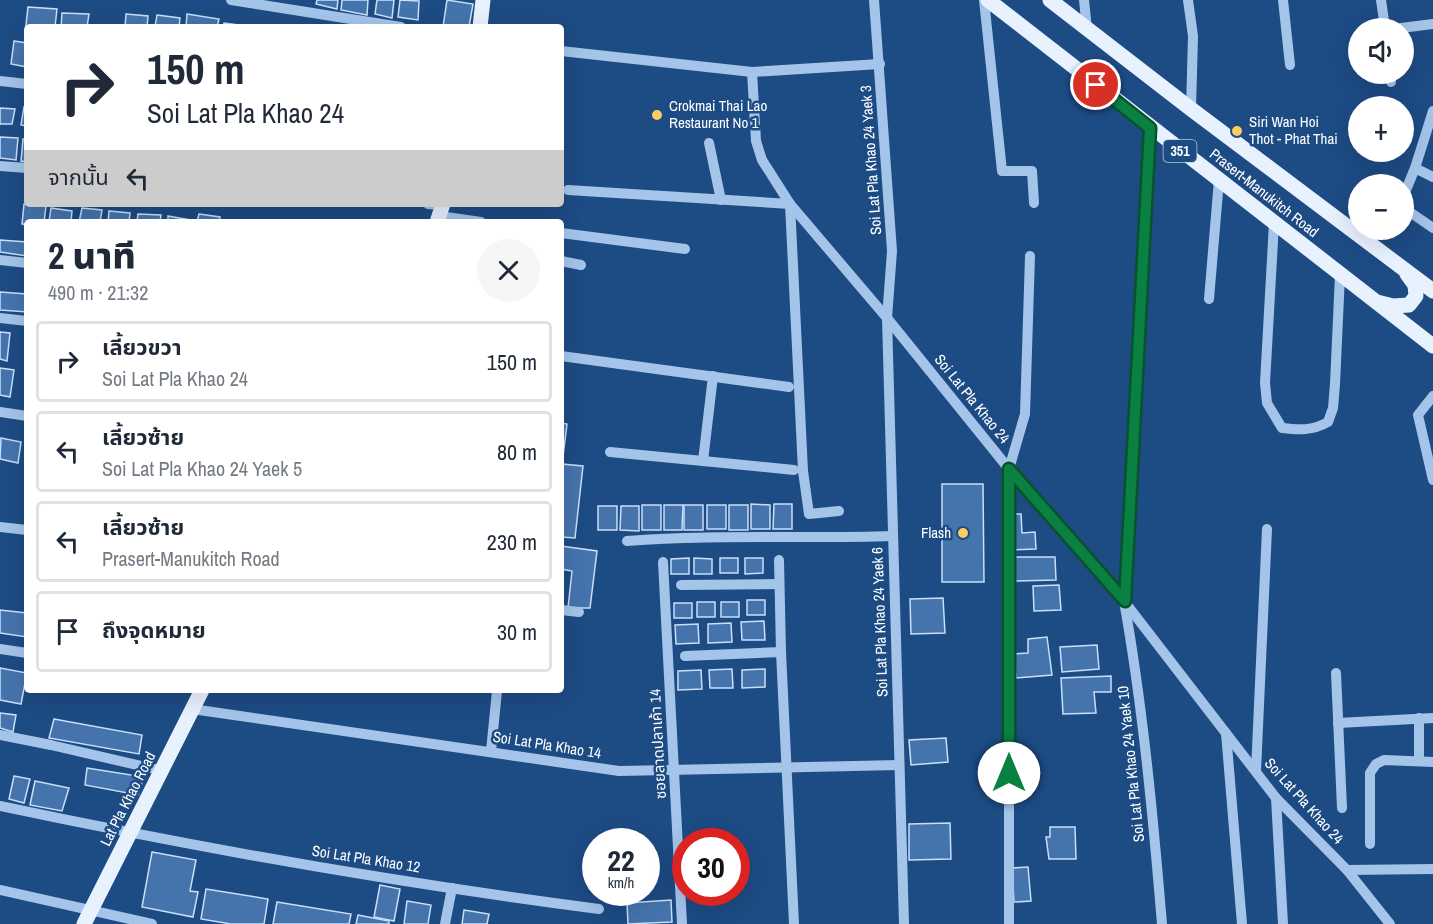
<!DOCTYPE html>
<html lang="th">
<meta charset="utf-8">
<style>
:root{--surface:#fff;--page:#f6f6f7;--text:#1f2937;--muted:#747a83;--line:#e0e1e3}
body{margin:0;font-family:"Archivo Narrow","Noto Sans Thai",sans-serif;background:var(--page);color:var(--text);height:100vh;display:flex;flex-direction:column;font-size:22px;white-space:nowrap}
*{box-sizing:border-box;margin:0}
p{font-size:20px;color:var(--muted)}
.icon{flex:none;width:33px;height:33px;fill:none;stroke:currentColor;stroke-width:2;stroke-linecap:round;stroke-linejoin:round}
.map{position:relative;flex:1;overflow:hidden}
.sheet{position:absolute;left:24px;top:219px;width:540px;height:474px;display:flex;flex-direction:column;background:var(--surface);border-radius:6px;box-shadow:0 6px 24px #0002}
.sheet>*{flex:none}
.banner{position:absolute;left:24px;top:24px;width:540px;height:183px;border-radius:6px;box-shadow:0 6px 24px #0002;background:#fff;color:var(--text);overflow:hidden}
.fabs{position:absolute;left:1348px;top:18px;display:grid;gap:12px}
.fabs a{display:grid;place-items:center;width:66px;height:66px;border-radius:50%;background:var(--surface);box-shadow:0 6px 24px #0002;font-size:30px}
.speed{position:absolute;left:582px;top:828px;display:flex;gap:12px;font-size:30px;font-weight:700;text-align:center}
.speed>*{display:grid;place-content:center;width:78px;height:78px;border-radius:50%;background:var(--surface);box-shadow:0 6px 24px #0002;line-height:1}
.speed small{font-size:15px;font-weight:400}
.speed .limit{border:9px solid #d22;background:#fff;color:#111}
.pin{position:absolute;display:grid;place-items:center;width:51px;height:51px;color:#fff;margin:-26px;border:3px solid #fff;border-radius:50%;box-shadow:0 2px 6px #0007}
.me{position:absolute;width:66px;margin:-33px;rotate:0deg;stroke-linejoin:round;filter:drop-shadow(0 0 4px #0008)}
.turn{display:flex;align-items:center;gap:21px;height:126px;padding:0 24px;font-size:27px}
.turn .icon{width:78px;height:78px;stroke-width:2.5}
.turn b{display:block;font-size:42px;line-height:51px}
.then{display:flex;align-items:center;height:57px;padding:0 24px;background:#0003;gap:12px;font-size:22px}
.round{display:grid;place-items:center;flex:none;width:63px;height:63px;border-radius:32px;background:var(--page)}
.overview{display:flex;align-items:center;justify-content:space-between;height:102px;padding:0 24px}
h1{font-size:36px;font-weight:800;line-height:45px}
ul{padding:0;list-style:none}
li{display:flex;align-items:center;gap:18px;height:81px;margin:0 12px 9px;padding:0 12px;border:3px solid var(--line);border-radius:6px}
li div{flex:1}
li b{display:block;font-size:22px}
li em{font-style:normal}
.map>svg:first-child{display:block}
</style>
<div class="map">
<svg width="1433" height="924" viewBox="0 0 1433 924">
<rect width="100%" height="100%" fill="#1d4b84"/>
<g fill="#4574ad" stroke="#c9def8" stroke-width="1.5">
<polygon points="317,0 338,0 337,9 316,4"/>
<polygon points="342,0 368,0 367,15 341,10"/>
<polygon points="377,0 394,0 392,18 375,14"/>
<polygon points="400,0 419,1 418,20 398,17"/>
<polygon points="447,0 473,4 469,27 443,27"/>
<polygon points="28,7 57,9 55,27 27,27 27,34 25,34"/>
<polygon points="62,13 89,14 87,27 61,27"/>
<polygon points="126,14 148,16 147,27 125,27"/>
<polygon points="187,14 219,19 217,27 186,27"/>
<polygon points="157,15 180,18 179,27 155,27"/>
<polygon points="224,23 246,26 223,27"/>
<polygon points="14,41 27,43 27,67 11,64"/>
<polygon points="24,107 27,108 27,126 21,125"/>
<polygon points="0,108 15,109 12,124 0,124"/>
<polygon points="0,137 18,138 16,160 0,158"/>
<polygon points="23,139 27,139 27,162 21,161"/>
<polygon points="24,204 46,206 44,222 27,222 27,225 22,224"/>
<polygon points="51,208 72,211 71,222 49,222"/>
<polygon points="82,208 102,210 100,222 79,222"/>
<polygon points="109,211 130,213 129,222 108,222"/>
<polygon points="138,214 161,215 160,222 137,222"/>
<polygon points="199,214 220,217 219,222 197,222"/>
<polygon points="168,216 190,220 190,222 168,222"/>
<polygon points="0,240 27,242 27,256 0,252"/>
<polygon points="0,292 27,294 27,312 0,310"/>
<polygon points="0,332 10,333 7,361 0,359"/>
<polygon points="0,368 14,370 10,397 0,395"/>
<polygon points="561,423 567,424 562,464 583,466 575,538 561,537"/>
<polygon points="1,438 21,442 18,463 0,459"/>
<polygon points="942,484 983,484 984,582 942,582"/>
<polygon points="751,504 770,505 770,529 751,529"/>
<polygon points="774,504 792,504 792,529 773,529"/>
<rect x="642" y="505" width="19" height="25"/>
<polygon points="664,505 683,505 682,530 664,530"/>
<rect x="684" y="505" width="19" height="25"/>
<rect x="707" y="505" width="19" height="24"/>
<rect x="729" y="505" width="19" height="25"/>
<rect x="598" y="506" width="19" height="24"/>
<polygon points="621,506 639,506 639,531 620,530"/>
<polygon points="1012,514 1021,514 1022,533 1035,532 1036,549 1013,550"/>
<polygon points="561,546 597,551 590,608 568,608 572,571 561,569"/>
<polygon points="1013,557 1055,557 1056,580 1014,581"/>
<polygon points="689,558 689,574 671,574 671,559"/>
<polygon points="694,558 712,559 712,574 694,574"/>
<rect x="720" y="558" width="18" height="15"/>
<polygon points="745,558 763,558 763,573 745,574"/>
<polygon points="1059,585 1061,610 1034,611 1033,586"/>
<polygon points="943,598 945,633 911,634 910,599"/>
<rect x="747" y="600" width="18" height="15"/>
<rect x="697" y="602" width="18" height="15"/>
<rect x="721" y="602" width="18" height="15"/>
<rect x="674" y="603" width="18" height="15"/>
<polygon points="0,610 27,613 27,637 0,633"/>
<polygon points="764,621 765,640 742,640 741,622"/>
<polygon points="731,623 732,642 708,643 708,624"/>
<polygon points="698,624 699,643 676,644 675,625"/>
<polygon points="1047,637 1052,675 1016,678 1014,654 1028,653 1028,639"/>
<polygon points="1097,645 1099,669 1062,672 1060,647"/>
<polygon points="0,668 27,673 21,704 0,700"/>
<polygon points="732,669 733,688 710,688 709,670"/>
<polygon points="765,669 765,687 742,688 742,670"/>
<polygon points="701,670 702,689 678,690 678,671"/>
<polygon points="1111,676 1111,692 1094,692 1096,713 1063,714 1061,678"/>
<polygon points="0,713 16,715 13,732 0,728"/>
<polygon points="54,719 142,735 139,754 49,738"/>
<polygon points="946,738 948,762 911,765 909,740"/>
<polygon points="87,768 144,777 138,795 85,785"/>
<polygon points="14,776 30,779 24,803 9,799"/>
<polygon points="35,781 69,788 62,811 30,805"/>
<polygon points="950,823 951,859 909,860 909,824"/>
<polygon points="1050,827 1075,827 1076,859 1049,859 1046,837 1050,837"/>
<polygon points="152,852 196,860 190,891 198,892 193,917 142,907"/>
<polygon points="1028,867 1031,901 1014,902 1012,868"/>
<polygon points="380,885 400,889 394,921 374,917"/>
<polygon points="206,889 268,899 264,924 231,924 201,919"/>
<polygon points="671,900 672,922 628,924 627,903"/>
<polygon points="407,901 431,905 428,924 404,924"/>
<polygon points="277,902 351,914 349,924 273,924"/>
<polygon points="464,910 489,914 487,924 462,924"/>
<polygon points="358,915 389,921 389,924 356,924"/>
</g>
<g fill="none" stroke-linecap="round" stroke-linejoin="round">
<g stroke="#a4c4ea" stroke-width="10">
<polyline points="231,0 401,27"/>
<polyline points="874,0 892,251 887,318 904,924"/>
<polyline points="984,0 1002,171 1032,171 1034,203"/>
<polyline points="1084,0 1087,29"/>
<polyline points="1188,0 1193,36 1191,109"/>
<polyline points="1283,0 1290,65"/>
<polyline points="1381,0 1385,28"/>
<polyline points="1401,28 1433,24"/>
<polyline points="561,51 752,72 756,141 762,160 790,204 887,318 1009,469 1124,601 1276,798 1347,870 1390,924"/>
<polyline points="752,72 880,64"/>
<polyline points="1390,74 1391,82"/>
<polyline points="0,81 27,84"/>
<polyline points="1433,111 1415,168 1433,177"/>
<path d="M1150 128 1124 601C1143 708 1153 816 1162 924"/>
<polyline points="709,143 721,200"/>
<polyline points="0,166 27,168"/>
<polyline points="568,190 790,204 803,471 809,514 839,511"/>
<polyline points="1404,195 1415,168"/>
<polyline points="428,204 442,205"/>
<polyline points="1404,208 1433,228"/>
<polyline points="439,216 481,222"/>
<path d="M1274 223 1265 383 1267 403 1282 428C1299 430 1312 431 1328 422L1333 408 1335 384 1340 275"/>
<polyline points="561,233 685,249"/>
<polyline points="1362,237 1379,230"/>
<polyline points="0,260 27,263"/>
<polyline points="561,261 581,265"/>
<polyline points="1209,299 1219,180"/>
<polyline points="0,318 27,321"/>
<polyline points="561,356 789,387"/>
<polyline points="1433,396 1418,415 1433,480"/>
<polyline points="0,412 27,416"/>
<polyline points="610,452 703,461 713,376"/>
<polyline points="703,461 794,470"/>
<polyline points="0,527 27,530"/>
<path d="M627 541C715 534 804 539 893 536"/>
<polyline points="779,560 781,652 794,924"/>
<polyline points="663,562 682,924"/>
<polyline points="681,585 779,584"/>
<polyline points="561,610 579,612"/>
<polyline points="0,649 27,653"/>
<polyline points="685,656 781,652"/>
<polyline points="1336,673 1342,808"/>
<polyline points="192,709 619,771 899,765"/>
<polyline points="1419,718 1419,761"/>
<polyline points="1338,723 1433,718"/>
<polyline points="1226,733 1242,924"/>
<polyline points="0,735 51,745 163,771"/>
<polyline points="491,751 497,691"/>
<polyline points="1256,771 1267,529"/>
<polyline points="1276,798 1283,924"/>
<path d="M0 806C198 848 398 883 599 909"/>
<polyline points="1370,844 1370,773 1376,764 1384,760 1433,762"/>
<polyline points="1347,870 1433,869"/>
<polyline points="0,890 152,924"/>
<polyline points="445,924 452,888"/>
<polyline points="1009,924 1009,469 1025,414 1030,256"/>
</g>
<g stroke="#e8f1fe" stroke-width="15">
<polyline points="988,0 1433,346"/>
<polyline points="1050,0 1191,109 1433,291"/>
<polyline points="480,27 483,0"/>
<polyline points="437,222 443,204"/>
<polyline points="1377,302 1393,306 1409,305 1416,296 1415,285 1407,274"/>
<polyline points="84,924 202,690"/>
</g>
</g>
<g fill="none" stroke-linecap="round" stroke-linejoin="round">
<defs>
<polyline id="route" points="1009,773 1009,469 1125,601 1150,128 1096,85"/>
</defs>
<use href="#route" stroke="#07532c" stroke-width="15"/>
<use href="#route" stroke="#0b8043" stroke-width="10"/>
</g>
<g fill="#face62" stroke="#1d4b84" stroke-width="2">
<circle cx="657" cy="115" r="6"/>
<circle cx="1237" cy="131" r="6"/>
<circle cx="963" cy="533" r="6"/>
</g>
<g text-anchor="middle" stroke-width="5" stroke-linejoin="round" paint-order="stroke">
<rect fill="#1d4b84" stroke="#bbc9da" stroke-width="1.5" x="1163.5" y="140" width="33" height="22" rx="4.5"/>
<g font-size="14" font-weight="bold" fill="#fff">
<text x="1180" y="156">351</text>
</g>
<g font-size="15" fill="#fff" stroke="#1d4b84" text-anchor="start">
<text x="669" y="111">Crokmai Thai Lao<tspan x="669" dy="17">Restaurant No 1</tspan></text>
<text x="1249" y="127">Siri Wan Hoi<tspan x="1249" dy="17">Thot - Phat Thai</tspan></text>
<text x="951" y="538" text-anchor="end">Flash</text>
</g>
<g font-size="15" fill="#fff" stroke="#1d4b84">
<text transform="translate(871 160) rotate(-94)" y="5">Soi Lat Pla Khao 24 Yaek 3</text>
<text transform="translate(1264 193) rotate(38)" y="5">Prasert-Manukitch Road</text>
<text transform="translate(972 399) rotate(51)" y="5">Soi Lat Pla Khao 24</text>
<text transform="translate(880 622) rotate(-92)" y="5">Soi Lat Pla Khao 24 Yaek 6</text>
<text transform="translate(658 744) rotate(-93)" y="5">ซอยลาดปลาเค้า 14</text>
<text transform="translate(547 745) rotate(9)" y="5">Soi Lat Pla Khao 14</text>
<text transform="translate(1131 764) rotate(-96)" y="5">Soi Lat Pla Khao 24 Yaek 10</text>
<text transform="translate(128 799) rotate(-63)" y="5">Lat Pla Khao Road</text>
<text transform="translate(1304 801) rotate(48)" y="5">Soi Lat Pla Khao 24</text>
<text transform="translate(366 859) rotate(9)" y="5">Soi Lat Pla Khao 12</text>
</g>
</g>
</svg>
<div class="fabs">
<a><svg class="icon" aria-label="sound" viewBox="0 0 24 24"><path d="M4 9h4l5-4v14l-5-4H4zM17 9q2 3 0 6"/></svg></a>
<a>+</a>
<a>−</a>
</div>
<div class="speed"><div>22<small>km/h</small></div><div class="limit">30</div></div>
<div class="pin" style="left:1096px;top:85px;background:#d93025"><svg class="icon" aria-label="arrive" viewBox="0 0 24 24"><path d="M6 21V4h12l-3 4 3 4H6"/></svg></div>
<svg class="me" style="left:1009px;top:773px" viewBox="-20 -20 40 40"><circle r="19" fill="#fff"/><path d="M0-13L10 11 0 6-10 11z" fill="#0b8043"/></svg>
<div class="banner">
<div class="turn"><svg class="icon" aria-label="right" viewBox="0 0 24 24"><path d="M7 20v-9h11M14 6l5 5-5 5"/></svg><div><b>150 m</b>Soi Lat Pla Khao 24</div></div>
<div class="then">จากนั้น<svg class="icon" aria-label="left" viewBox="0 0 24 24"><path d="M17 20v-9H6M10 6l-5 5 5 5"/></svg></div>
</div>
<section class="sheet">
<div class="overview"><div><h1>2 นาที</h1><p>490 m · 21:32</p></div><a class="round"><svg class="icon" aria-label="close" viewBox="0 0 24 24"><path d="M6 6l12 12M18 6L6 18"/></svg></a></div>
<ul>
<li><svg class="icon" aria-label="right" viewBox="0 0 24 24"><path d="M7 20v-9h11M14 6l5 5-5 5"/></svg><div><b>เลี้ยวขวา</b><p>Soi Lat Pla Khao 24</p></div><em>150 m</em></li>
<li><svg class="icon" aria-label="left" viewBox="0 0 24 24"><path d="M17 20v-9H6M10 6l-5 5 5 5"/></svg><div><b>เลี้ยวซ้าย</b><p>Soi Lat Pla Khao 24 Yaek 5</p></div><em>80 m</em></li>
<li><svg class="icon" aria-label="left" viewBox="0 0 24 24"><path d="M17 20v-9H6M10 6l-5 5 5 5"/></svg><div><b>เลี้ยวซ้าย</b><p>Prasert-Manukitch Road</p></div><em>230 m</em></li>
<li><svg class="icon" aria-label="arrive" viewBox="0 0 24 24"><path d="M6 21V4h12l-3 4 3 4H6"/></svg><div><b>ถึงจุดหมาย</b></div><em>30 m</em></li>
</ul>
</section>
</div>
